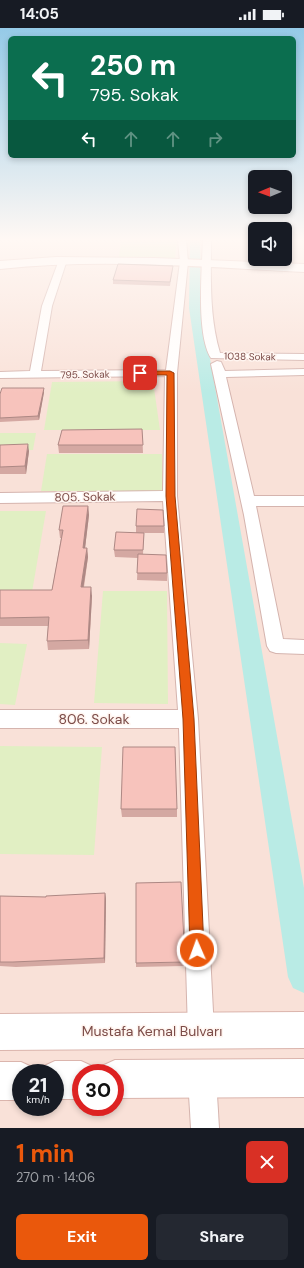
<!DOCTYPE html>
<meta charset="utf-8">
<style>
:root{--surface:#171b24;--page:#242831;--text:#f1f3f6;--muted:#9ea1a6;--accent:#ea580c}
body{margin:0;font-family:"DM Sans",sans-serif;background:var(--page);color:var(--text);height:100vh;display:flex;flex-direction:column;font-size:15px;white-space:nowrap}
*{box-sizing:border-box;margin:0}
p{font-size:13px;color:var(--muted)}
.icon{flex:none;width:22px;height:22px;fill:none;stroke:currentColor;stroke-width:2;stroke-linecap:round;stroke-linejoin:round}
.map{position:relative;height:1100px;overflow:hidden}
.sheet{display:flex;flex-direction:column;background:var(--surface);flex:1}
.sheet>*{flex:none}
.banner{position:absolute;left:8px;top:8px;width:288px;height:122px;border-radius:6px;box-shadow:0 2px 6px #0003;background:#0b6e4f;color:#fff;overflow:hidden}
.needle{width:26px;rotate:269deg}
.fabs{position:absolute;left:248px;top:142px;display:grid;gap:8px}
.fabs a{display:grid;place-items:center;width:44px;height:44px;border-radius:6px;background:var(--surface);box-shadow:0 2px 6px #0003;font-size:20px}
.speed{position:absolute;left:12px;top:1036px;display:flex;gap:8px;font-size:20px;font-weight:700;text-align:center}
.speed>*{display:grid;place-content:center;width:52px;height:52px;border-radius:50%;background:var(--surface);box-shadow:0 2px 6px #0003;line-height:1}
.speed small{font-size:10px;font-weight:400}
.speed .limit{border:6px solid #d22;background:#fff;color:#111}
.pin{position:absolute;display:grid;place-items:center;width:34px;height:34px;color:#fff;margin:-17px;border-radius:8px;box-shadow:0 2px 6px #0006}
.me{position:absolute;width:44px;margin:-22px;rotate:358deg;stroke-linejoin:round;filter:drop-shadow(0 0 3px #0008)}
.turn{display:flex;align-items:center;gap:14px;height:84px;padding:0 16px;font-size:18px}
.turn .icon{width:52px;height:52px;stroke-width:2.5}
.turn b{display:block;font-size:28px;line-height:34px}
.lanes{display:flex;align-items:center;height:38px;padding:0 16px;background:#0003;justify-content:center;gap:20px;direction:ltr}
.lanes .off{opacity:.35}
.round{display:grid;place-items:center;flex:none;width:42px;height:42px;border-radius:6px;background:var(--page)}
.overview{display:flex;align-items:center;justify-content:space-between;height:68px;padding:0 16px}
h1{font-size:24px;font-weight:700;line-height:30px;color:var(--accent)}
.action{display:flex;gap:8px;margin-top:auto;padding:8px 16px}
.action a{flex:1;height:46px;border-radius:6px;background:var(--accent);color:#fff;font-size:16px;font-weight:700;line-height:46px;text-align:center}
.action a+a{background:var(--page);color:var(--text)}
.status{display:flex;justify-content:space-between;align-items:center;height:28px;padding:0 20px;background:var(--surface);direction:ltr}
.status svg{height:11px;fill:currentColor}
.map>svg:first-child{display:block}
</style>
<div class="status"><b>14:05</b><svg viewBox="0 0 49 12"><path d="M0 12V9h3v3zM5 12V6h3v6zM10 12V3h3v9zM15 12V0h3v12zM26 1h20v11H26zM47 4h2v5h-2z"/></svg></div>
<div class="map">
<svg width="304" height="1100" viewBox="0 0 304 1100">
<rect width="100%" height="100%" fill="#ffefe7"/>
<path fill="#f9e1d8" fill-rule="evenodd" d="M0 211H255V231H285V211H304V1100H0ZM21 1045H55V1079H21ZM81 1045H115V1079H81Z"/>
<g fill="#e1efc3">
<polygon points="121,211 177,211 175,231 119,229"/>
<polygon points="153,353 160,402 44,402 52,354"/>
<polygon points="0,405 36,405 33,422 0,423"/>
<polygon points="47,426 162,426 163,463 41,463"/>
<polygon points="0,483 46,483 32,564 0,564"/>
<polygon points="103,563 167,563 168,676 94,675"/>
<polygon points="0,615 27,616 15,677 0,676"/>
<polygon points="0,718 102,719 94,827 0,826"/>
</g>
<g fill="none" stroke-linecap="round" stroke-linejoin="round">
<polygon fill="#b9ebe5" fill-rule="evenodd" points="190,211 200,211 201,280 304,860 304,965 293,960 288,949 189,280"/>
<defs>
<g id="street">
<polygon points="178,211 186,211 188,234 177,345 177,468 198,691 214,1003 210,1012 201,1016 192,1012 188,1003 179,700 0,700 0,682 178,682 163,473 0,475 0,465 163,463 165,348 0,350 0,344 30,343 42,278 59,232 63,229 67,232 52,278 41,343 166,342 180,234"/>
<path d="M203 211H211C211 250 209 288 220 325L304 326V332L211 330C196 307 202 240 203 211Z"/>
<polygon points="217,333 221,334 225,343 304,341 304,347 226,349 254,468 304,468 304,478 256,478 283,611 304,612 304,626 276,625 270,623 267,618 244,487 211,336"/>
<polygon points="202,1036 212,1040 216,1050 219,1100 191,1100 188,1050 192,1040"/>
</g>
<g id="secondary">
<path d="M56 229 154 230 304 236V244C203 239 101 230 0 241V233Z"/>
<polygon points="304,984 304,1020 0,1022 0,986"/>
<polygon points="304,1031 304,1069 115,1070 115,1045 98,1045 102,1038 115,1032"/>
<polygon points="55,1033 81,1033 94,1039 97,1045 81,1045 81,1071 55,1071 55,1045 39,1045 42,1039"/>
<polygon points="0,1034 21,1034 34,1040 37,1045 21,1045 21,1072 0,1072"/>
</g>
</defs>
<use href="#street" stroke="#d5b4ae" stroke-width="2"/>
<use href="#secondary" stroke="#dbb5ad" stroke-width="2"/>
<use href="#street" fill="#fff" fill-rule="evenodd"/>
<use href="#secondary" fill="#fff" fill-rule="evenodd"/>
</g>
<g fill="#d4a8a2">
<polygon points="173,238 170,258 113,256 113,252"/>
<polygon points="44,364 39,392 0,394 0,366"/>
<polygon points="142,401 143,425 59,425 58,417"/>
<polygon points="0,417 29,423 26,446 0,446"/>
<polygon points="88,478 89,487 85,520 87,520 88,529 84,559 92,568 89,621 48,622 47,613 48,598 0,598 0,562 52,562 61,510 60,510 59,502"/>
<polygon points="136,498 164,498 164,505 144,505 143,526 167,545 167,553 137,552 138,530 115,529 114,522 136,505"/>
<polygon points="121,781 177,781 177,789 122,789"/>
<polygon points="105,865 106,871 105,935 16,939 0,938 0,868 46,869"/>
<polygon points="185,934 184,938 136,939 136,935"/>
</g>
<g fill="#ad8884">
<polygon points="44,360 44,364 39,392 38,388"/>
<polygon points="28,416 29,423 26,446 25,438"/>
<polygon points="88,478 89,487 84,529 83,520"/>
<polygon points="87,520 88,529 82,568 81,559"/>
<polygon points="91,559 92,568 89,621 88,612"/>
<polygon points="105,865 106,871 105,935 104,930"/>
</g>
<g fill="#f7c3bc" stroke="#ad8884">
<polygon points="118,236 173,238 170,254 113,252"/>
<polygon points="2,360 44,360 38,388 0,390 0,366"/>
<polygon points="142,401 143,417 58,417 62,402"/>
<polygon points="28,416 25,438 0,439 0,417"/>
<polygon points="63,478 88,478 83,520 87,520 81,559 91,559 88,612 47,613 49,589 0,590 0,562 52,562 63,502 59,502"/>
<polygon points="137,481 163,482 164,498 136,498"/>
<polygon points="116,504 144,505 143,522 114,522"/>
<polygon points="138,526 166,527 167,545 137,545"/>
<polygon points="123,719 175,719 177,781 121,781"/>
<polygon points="181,854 185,934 136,935 136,855"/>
<polygon points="105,865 104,930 13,934 0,934 0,868 46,869 46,868"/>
</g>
<linearGradient id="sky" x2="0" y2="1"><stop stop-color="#95cae7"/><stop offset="0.58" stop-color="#fff8f4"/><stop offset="1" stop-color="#fff8f4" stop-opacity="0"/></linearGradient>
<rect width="304" height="365" fill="url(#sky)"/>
<polygon fill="#ea580c" stroke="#983908" points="170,343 174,345 175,468 194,691 204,922 202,927 197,929 192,927 190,922 183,691 166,468 167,347 140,347 137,345 140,343"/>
<g text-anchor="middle" stroke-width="3" stroke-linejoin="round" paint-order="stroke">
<g font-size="10" fill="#7c4c48" stroke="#fff5f0">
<text transform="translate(250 328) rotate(1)" y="4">1038 Sokak</text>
<text transform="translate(85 346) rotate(-1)" y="4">795. Sokak</text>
</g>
<g font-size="12" fill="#7c4c48" stroke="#fff5f0">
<text transform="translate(85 469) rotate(-1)" y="4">805. Sokak</text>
</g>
<g font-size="14" fill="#7c4c48" stroke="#fff5f0">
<text x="94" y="696">806. Sokak</text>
<text x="152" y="1008">Mustafa Kemal Bulvarı</text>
</g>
</g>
</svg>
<div class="fabs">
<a><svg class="needle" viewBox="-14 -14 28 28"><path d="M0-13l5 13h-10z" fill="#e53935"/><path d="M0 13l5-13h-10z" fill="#9ea1a6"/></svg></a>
<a><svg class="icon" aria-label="sound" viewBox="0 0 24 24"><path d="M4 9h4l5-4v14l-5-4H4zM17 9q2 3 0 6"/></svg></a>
</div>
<div class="speed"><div>21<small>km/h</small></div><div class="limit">30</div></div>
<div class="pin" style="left:140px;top:345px;background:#d93025"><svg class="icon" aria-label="arrive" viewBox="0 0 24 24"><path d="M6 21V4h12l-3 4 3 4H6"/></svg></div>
<svg class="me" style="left:197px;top:922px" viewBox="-20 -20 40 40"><circle r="17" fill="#ea580c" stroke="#fff" stroke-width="3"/><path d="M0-11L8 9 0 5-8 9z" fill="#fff"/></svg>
<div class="banner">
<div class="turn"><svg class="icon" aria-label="left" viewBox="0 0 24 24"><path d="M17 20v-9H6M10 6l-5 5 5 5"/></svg><div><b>250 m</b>795. Sokak</div></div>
<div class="lanes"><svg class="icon" aria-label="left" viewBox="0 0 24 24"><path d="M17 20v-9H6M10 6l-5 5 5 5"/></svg><svg class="icon off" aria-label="ahead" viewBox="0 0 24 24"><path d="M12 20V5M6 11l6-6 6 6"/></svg><svg class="icon off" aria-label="ahead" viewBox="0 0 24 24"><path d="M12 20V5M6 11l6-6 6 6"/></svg><svg class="icon off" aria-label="right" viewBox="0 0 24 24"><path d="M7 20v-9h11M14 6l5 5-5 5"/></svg></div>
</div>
</div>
<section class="sheet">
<div class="overview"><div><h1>1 min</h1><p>270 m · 14:06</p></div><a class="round" style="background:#d93025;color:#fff"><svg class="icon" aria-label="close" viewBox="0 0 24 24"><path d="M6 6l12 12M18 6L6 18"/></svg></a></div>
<div class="action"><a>Exit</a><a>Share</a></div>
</section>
